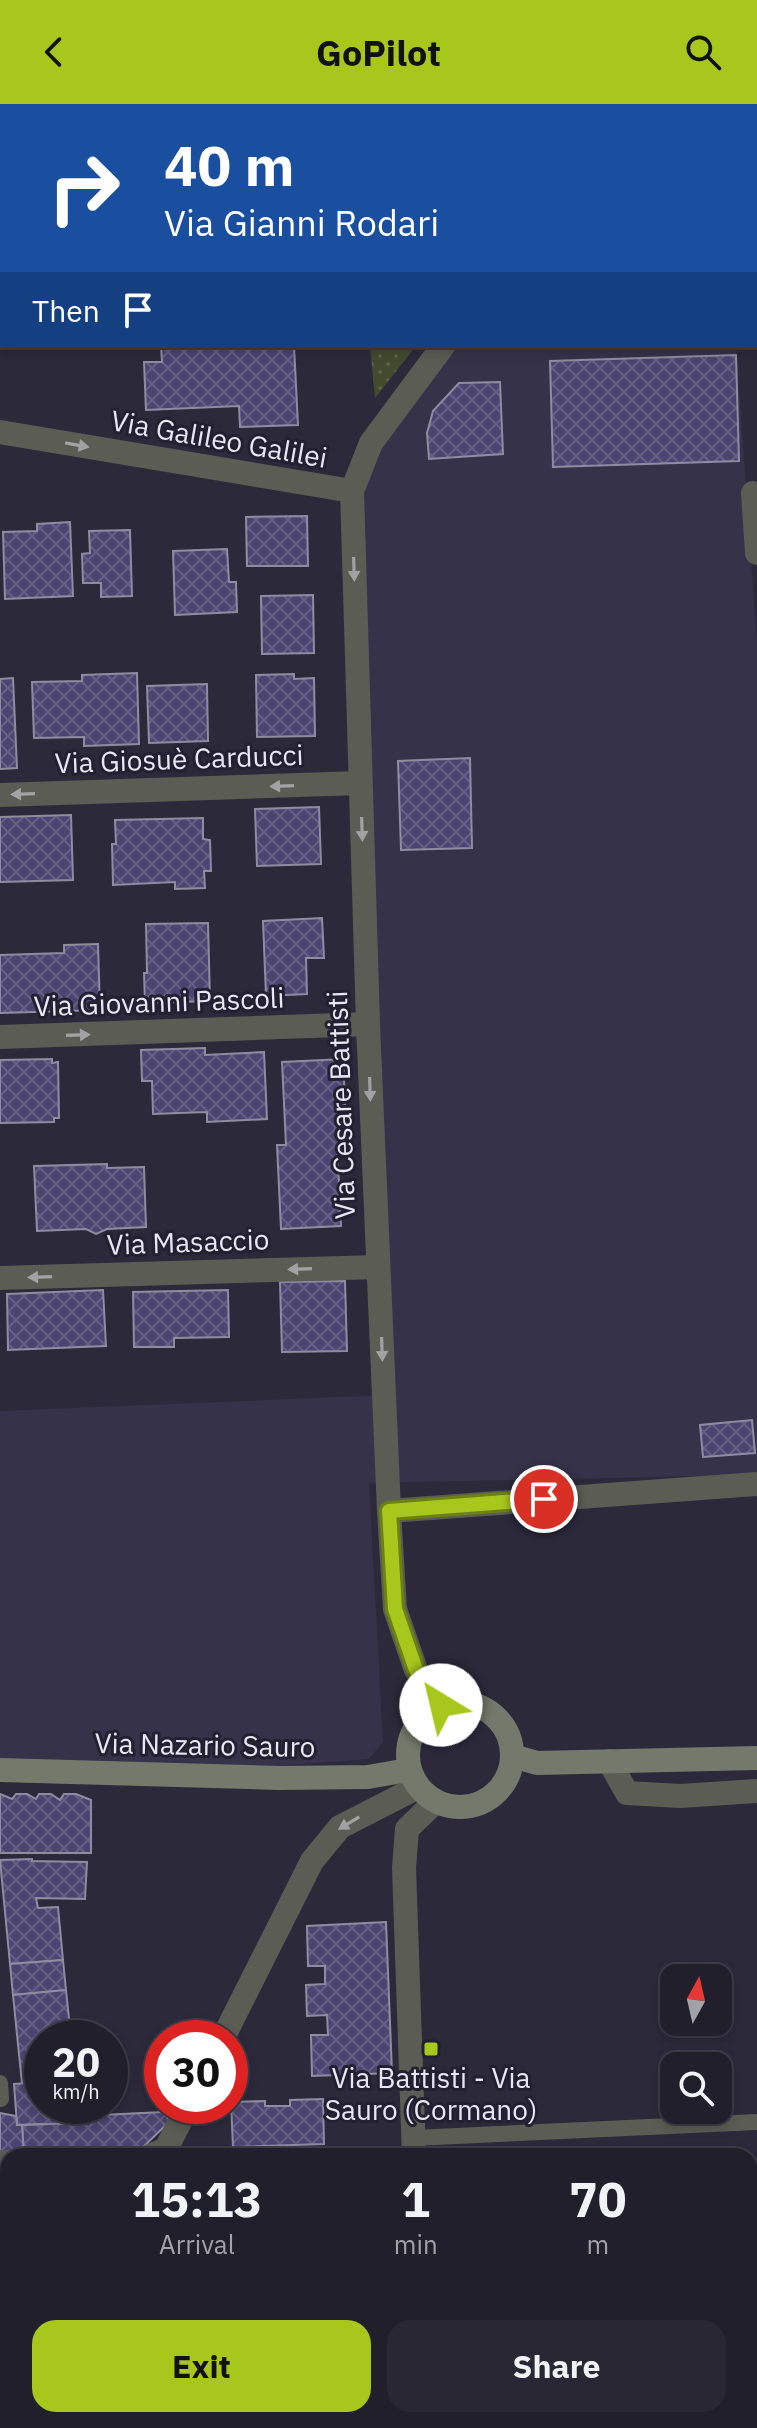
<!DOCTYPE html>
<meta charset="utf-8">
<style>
:root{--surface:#211f2c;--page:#292734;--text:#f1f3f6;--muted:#a2a2a9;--line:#3e3d48;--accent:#a8c71d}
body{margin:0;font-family:"IBM Plex Sans",sans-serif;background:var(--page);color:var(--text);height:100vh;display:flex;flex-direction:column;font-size:30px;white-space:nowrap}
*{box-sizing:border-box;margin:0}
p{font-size:26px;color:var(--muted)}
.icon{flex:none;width:44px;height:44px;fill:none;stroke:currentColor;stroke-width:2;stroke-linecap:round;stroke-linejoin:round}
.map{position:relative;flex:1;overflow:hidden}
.side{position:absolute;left:0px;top:2044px;width:758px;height:280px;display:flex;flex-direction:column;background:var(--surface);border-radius:24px 24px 0 0;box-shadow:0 4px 12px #0003,0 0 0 2px var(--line)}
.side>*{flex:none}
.banner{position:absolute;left:0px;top:0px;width:758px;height:244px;box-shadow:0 4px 12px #0003,0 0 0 2px var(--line);background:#1a4fa0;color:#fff;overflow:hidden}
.needle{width:52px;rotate:8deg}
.buttons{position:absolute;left:660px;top:1860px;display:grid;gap:16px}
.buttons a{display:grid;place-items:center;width:72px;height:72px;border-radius:16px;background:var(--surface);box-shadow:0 4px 12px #0003,0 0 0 2px var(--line);font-size:40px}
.speed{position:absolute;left:24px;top:1916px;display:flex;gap:16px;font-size:40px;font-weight:700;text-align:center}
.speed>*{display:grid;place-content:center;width:104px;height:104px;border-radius:50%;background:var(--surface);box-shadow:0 4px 12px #0003,0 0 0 2px var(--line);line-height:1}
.speed small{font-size:20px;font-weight:400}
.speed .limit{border:12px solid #d22;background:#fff;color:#111}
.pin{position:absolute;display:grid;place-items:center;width:68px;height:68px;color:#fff;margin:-34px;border:4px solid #fff;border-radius:50%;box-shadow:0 2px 8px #0007}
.me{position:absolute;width:88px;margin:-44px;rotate:324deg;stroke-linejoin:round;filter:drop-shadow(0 0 6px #0008)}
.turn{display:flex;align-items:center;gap:28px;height:168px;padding:0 32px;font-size:36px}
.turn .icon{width:104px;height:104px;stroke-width:2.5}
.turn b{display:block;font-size:56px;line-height:68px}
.then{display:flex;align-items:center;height:76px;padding:0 32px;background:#0003;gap:16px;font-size:30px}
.eta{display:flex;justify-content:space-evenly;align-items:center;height:136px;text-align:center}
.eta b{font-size:48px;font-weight:700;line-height:56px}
.action{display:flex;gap:16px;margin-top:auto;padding:16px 32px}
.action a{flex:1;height:92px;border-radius:24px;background:var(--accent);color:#111;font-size:32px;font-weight:700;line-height:92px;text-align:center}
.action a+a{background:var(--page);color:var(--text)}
header{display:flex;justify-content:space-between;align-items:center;height:104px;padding:0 32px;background:var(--accent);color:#111;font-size:36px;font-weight:700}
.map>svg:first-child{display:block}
</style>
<header><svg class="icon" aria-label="back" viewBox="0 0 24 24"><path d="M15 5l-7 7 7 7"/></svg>GoPilot<svg class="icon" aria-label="search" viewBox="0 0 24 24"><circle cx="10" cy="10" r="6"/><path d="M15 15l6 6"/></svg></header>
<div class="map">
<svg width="757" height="2324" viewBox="0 0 757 2324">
<defs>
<pattern id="grass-dots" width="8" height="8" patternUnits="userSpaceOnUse" patternTransform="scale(2)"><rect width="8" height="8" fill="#434a2e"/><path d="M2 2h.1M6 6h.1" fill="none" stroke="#5e644d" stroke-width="1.8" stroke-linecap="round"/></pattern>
<pattern id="building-cross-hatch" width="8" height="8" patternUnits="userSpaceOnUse" patternTransform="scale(2)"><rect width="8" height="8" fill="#4c4571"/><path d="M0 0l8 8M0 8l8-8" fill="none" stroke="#666086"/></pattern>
</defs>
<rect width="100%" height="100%" fill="#2c293b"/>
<polygon fill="#363249" points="448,242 736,242 757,540 757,1371 369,1379 383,1638 369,1655 277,1662 0,1661 0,1307 390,1291 357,388 376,338"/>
<g fill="url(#grass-dots)">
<rect x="352" y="0" width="386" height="2"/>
<polygon points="370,242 416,242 375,294"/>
</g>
<g fill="url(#building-cross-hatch)" stroke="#8f8ca2" stroke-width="2">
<rect x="185" y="0" width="73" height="2"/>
<polygon points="161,242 242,242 243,244 294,242 298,321 240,323 239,302 146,306 144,258 162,258"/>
<polygon points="736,251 739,357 553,363 550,257"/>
<polygon points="500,278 503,350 429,355 427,329 433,307 459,279"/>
<polygon points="307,412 308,462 247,462 246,413"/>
<polygon points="70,418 73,492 5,495 3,428 37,427 37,420"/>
<polygon points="130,426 132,492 101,493 101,479 83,479 82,450 90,449 89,427"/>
<polygon points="227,445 229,478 236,478 237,508 175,511 173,447"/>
<polygon points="313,491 314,549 262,550 261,492"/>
<polygon points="137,569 139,640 84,642 84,633 34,634 32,578 82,577 82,571"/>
<polygon points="294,570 294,575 314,574 315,632 257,633 256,571"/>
<polygon points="13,574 17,664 0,665 0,575"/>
<polygon points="207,580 208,637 149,639 147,582"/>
<polygon points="470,654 472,744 401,746 398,657"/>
<polygon points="319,703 321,760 257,762 255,705"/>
<polygon points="71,711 73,776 0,778 0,713"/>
<polygon points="203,714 203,735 210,736 211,767 204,767 205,784 175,785 175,778 113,781 112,740 116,740 115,716"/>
<polygon points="322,814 324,854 306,854 307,890 266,892 263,817"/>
<polygon points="208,819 210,897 145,899 144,869 147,869 146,820"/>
<polygon points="98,840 100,906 0,909 0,851 64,849 64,841"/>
<polygon points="205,944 205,951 264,948 267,1015 207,1018 207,1008 153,1010 152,977 142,977 141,946"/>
<polygon points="52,955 52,959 58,958 59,1014 54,1014 54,1018 0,1019 0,956"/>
<polygon points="343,955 347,1040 337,1040 341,1122 281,1125 277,1041 286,1041 282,958"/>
<polygon points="107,1060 107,1064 144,1063 146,1123 107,1125 96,1130 86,1125 37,1127 34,1062"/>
<polygon points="345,1177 347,1247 282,1248 280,1178"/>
<polygon points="103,1186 106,1242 8,1246 7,1190"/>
<polygon points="228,1186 229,1233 174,1234 174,1243 134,1243 133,1188"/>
<polygon points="752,1316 755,1349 703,1353 700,1321"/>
<polygon points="0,1690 12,1695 16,1690 27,1690 36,1695 39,1690 51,1690 60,1696 64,1690 76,1690 91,1696 91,1749 0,1749"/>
<polygon points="32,1755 32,1757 87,1758 85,1795 36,1794 38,1804 58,1803 63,1856 10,1860 0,1756"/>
<polygon points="386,1818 392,1969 312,1972 311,1931 328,1931 327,1911 307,1912 306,1881 325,1880 325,1862 308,1862 307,1822"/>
<polygon points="63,1856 66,1886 13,1891 10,1860"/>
<polygon points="66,1886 71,1934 42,1934 42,1978 22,1980 13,1891"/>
<polygon points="42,1978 42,2002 79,2002 80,2019 17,2021 14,1980"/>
<polygon points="323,1995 324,2040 233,2043 231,1998 265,1997 265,2002 290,2002 290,1996"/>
<polygon points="163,2008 170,2017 135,2051 24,2052 22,2021 80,2019 80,2012"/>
<polygon points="0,2009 16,2012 17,2021 22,2021 24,2052 0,2052"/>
<polygon points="750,2057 757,2057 757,2183 750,2184"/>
<rect x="0" y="2063" width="8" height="80"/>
<rect x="0" y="2143" width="8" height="27"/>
<rect x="0" y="2170" width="8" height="19"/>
<polygon points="0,2189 8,2189 8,2207 0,2208"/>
<polygon points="8,2207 8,2222 0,2223 0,2208"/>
<polygon points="8,2222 8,2288 0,2289 0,2223"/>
<polygon points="757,2288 757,2324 648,2324 648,2316 750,2316 750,2289"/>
<polygon points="75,2316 119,2316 119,2324 76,2324"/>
<rect x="119" y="2316" width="43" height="8"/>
<polygon points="262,2316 262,2324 234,2324 234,2317"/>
<polygon points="310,2316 378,2316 378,2318 310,2317"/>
<polygon points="471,2316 593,2316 593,2324 472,2324"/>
<polygon points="310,2317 378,2318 378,2324 310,2324"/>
</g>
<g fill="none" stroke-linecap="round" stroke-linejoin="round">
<g stroke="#5b5d54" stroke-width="16">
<polyline points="0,1979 1,1995"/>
<polyline points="414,2034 757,2018"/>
</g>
<g stroke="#5b5d54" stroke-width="24">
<polyline points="756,136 757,136"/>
<polyline points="0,328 352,387"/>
<polyline points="753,389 757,449"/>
<polyline points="0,691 360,679"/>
<polyline points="0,933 368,920"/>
<polyline points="0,1174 378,1163"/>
<polyline points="389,1407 757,1380"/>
<polyline points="441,1601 416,1566 395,1505 389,1407 368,920 352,387 371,339 443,242"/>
<polyline points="609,1657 627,1689 680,1692 757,1687"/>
<polyline points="223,1934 312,1757 340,1723 418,1683"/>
<polyline points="150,2052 166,2045 188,2002"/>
<polyline points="414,2052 404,1764 407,1725 435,1698"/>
<polyline points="0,2058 8,2058"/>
<polyline points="425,2316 425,2324"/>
</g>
<g stroke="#74796b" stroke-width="24">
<circle cx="460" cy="1651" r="52"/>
<polyline points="513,1652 537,1659 757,1654"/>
<polyline points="0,1666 278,1674 368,1673 408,1666"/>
</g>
</g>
<defs><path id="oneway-solid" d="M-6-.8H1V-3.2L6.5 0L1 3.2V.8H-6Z" transform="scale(2)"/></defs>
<g fill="#a2a2a4">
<use href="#oneway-solid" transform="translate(77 341) rotate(10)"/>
<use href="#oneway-solid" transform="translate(354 465) rotate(88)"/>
<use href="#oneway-solid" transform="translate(282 682) rotate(178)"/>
<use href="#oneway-solid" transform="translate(23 690) rotate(178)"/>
<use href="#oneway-solid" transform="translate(362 725) rotate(88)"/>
<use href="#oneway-solid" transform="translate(78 931) rotate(-2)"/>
<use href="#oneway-solid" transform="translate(370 985) rotate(88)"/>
<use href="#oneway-solid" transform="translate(300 1165) rotate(178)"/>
<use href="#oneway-solid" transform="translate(40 1173) rotate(178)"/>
<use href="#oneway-solid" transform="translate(382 1245) rotate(88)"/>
<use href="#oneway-solid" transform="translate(349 1719) rotate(149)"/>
</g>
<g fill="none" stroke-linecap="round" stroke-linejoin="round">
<defs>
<polyline id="route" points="441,1601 416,1566 395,1505 389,1407 544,1395"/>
</defs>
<use href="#route" stroke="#6d8113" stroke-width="20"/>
<use href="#route" stroke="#a8c71d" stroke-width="14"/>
</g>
<rect fill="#a8c71d" stroke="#222031" stroke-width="3" x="423" y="1937" width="16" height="16" rx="4"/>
<g text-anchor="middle" stroke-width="6" stroke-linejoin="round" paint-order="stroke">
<g font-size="28" fill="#e8e7f3" stroke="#222031">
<text transform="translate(219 335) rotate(10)" y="10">Via Galileo Galilei</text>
<text transform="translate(179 655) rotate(-2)" y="10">Via Giosuè Carducci</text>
<text transform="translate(159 898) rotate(-2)" y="10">Via Giovanni Pascoli</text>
<text transform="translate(341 1001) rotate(-92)" y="10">Via Cesare Battisti</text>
<text transform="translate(188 1138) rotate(-2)" y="10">Via Masaccio</text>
<text transform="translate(205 1641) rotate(1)" y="10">Via Nazario Sauro</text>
</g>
<g font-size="28" fill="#e8e7f3" stroke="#222031">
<text x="431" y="1984">Via Battisti - Via<tspan x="431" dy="32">Sauro (Cormano)</tspan></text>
</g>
</g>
</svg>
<div class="buttons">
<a><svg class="needle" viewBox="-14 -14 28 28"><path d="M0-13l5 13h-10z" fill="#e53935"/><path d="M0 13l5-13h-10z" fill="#a2a2a9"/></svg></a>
<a><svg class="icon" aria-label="search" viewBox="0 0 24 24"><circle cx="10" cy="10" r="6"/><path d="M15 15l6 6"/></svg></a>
</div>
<div class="speed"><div>20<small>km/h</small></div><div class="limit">30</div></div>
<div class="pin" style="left:544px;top:1395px;background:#d93025"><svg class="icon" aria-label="arrive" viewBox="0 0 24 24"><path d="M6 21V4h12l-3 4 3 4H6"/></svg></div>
<svg class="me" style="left:441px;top:1601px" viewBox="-20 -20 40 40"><circle r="19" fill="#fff"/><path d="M0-13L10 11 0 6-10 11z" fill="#a8c71d"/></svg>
<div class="banner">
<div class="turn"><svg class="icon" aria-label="right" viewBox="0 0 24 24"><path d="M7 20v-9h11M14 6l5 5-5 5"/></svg><div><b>40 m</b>Via Gianni Rodari</div></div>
<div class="then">Then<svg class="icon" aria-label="arrive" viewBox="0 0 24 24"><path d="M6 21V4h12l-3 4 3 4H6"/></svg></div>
</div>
<section class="side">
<div class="eta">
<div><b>15:13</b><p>Arrival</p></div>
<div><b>1</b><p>min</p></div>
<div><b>70</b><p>m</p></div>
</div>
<div class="action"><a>Exit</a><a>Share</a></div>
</section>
</div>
